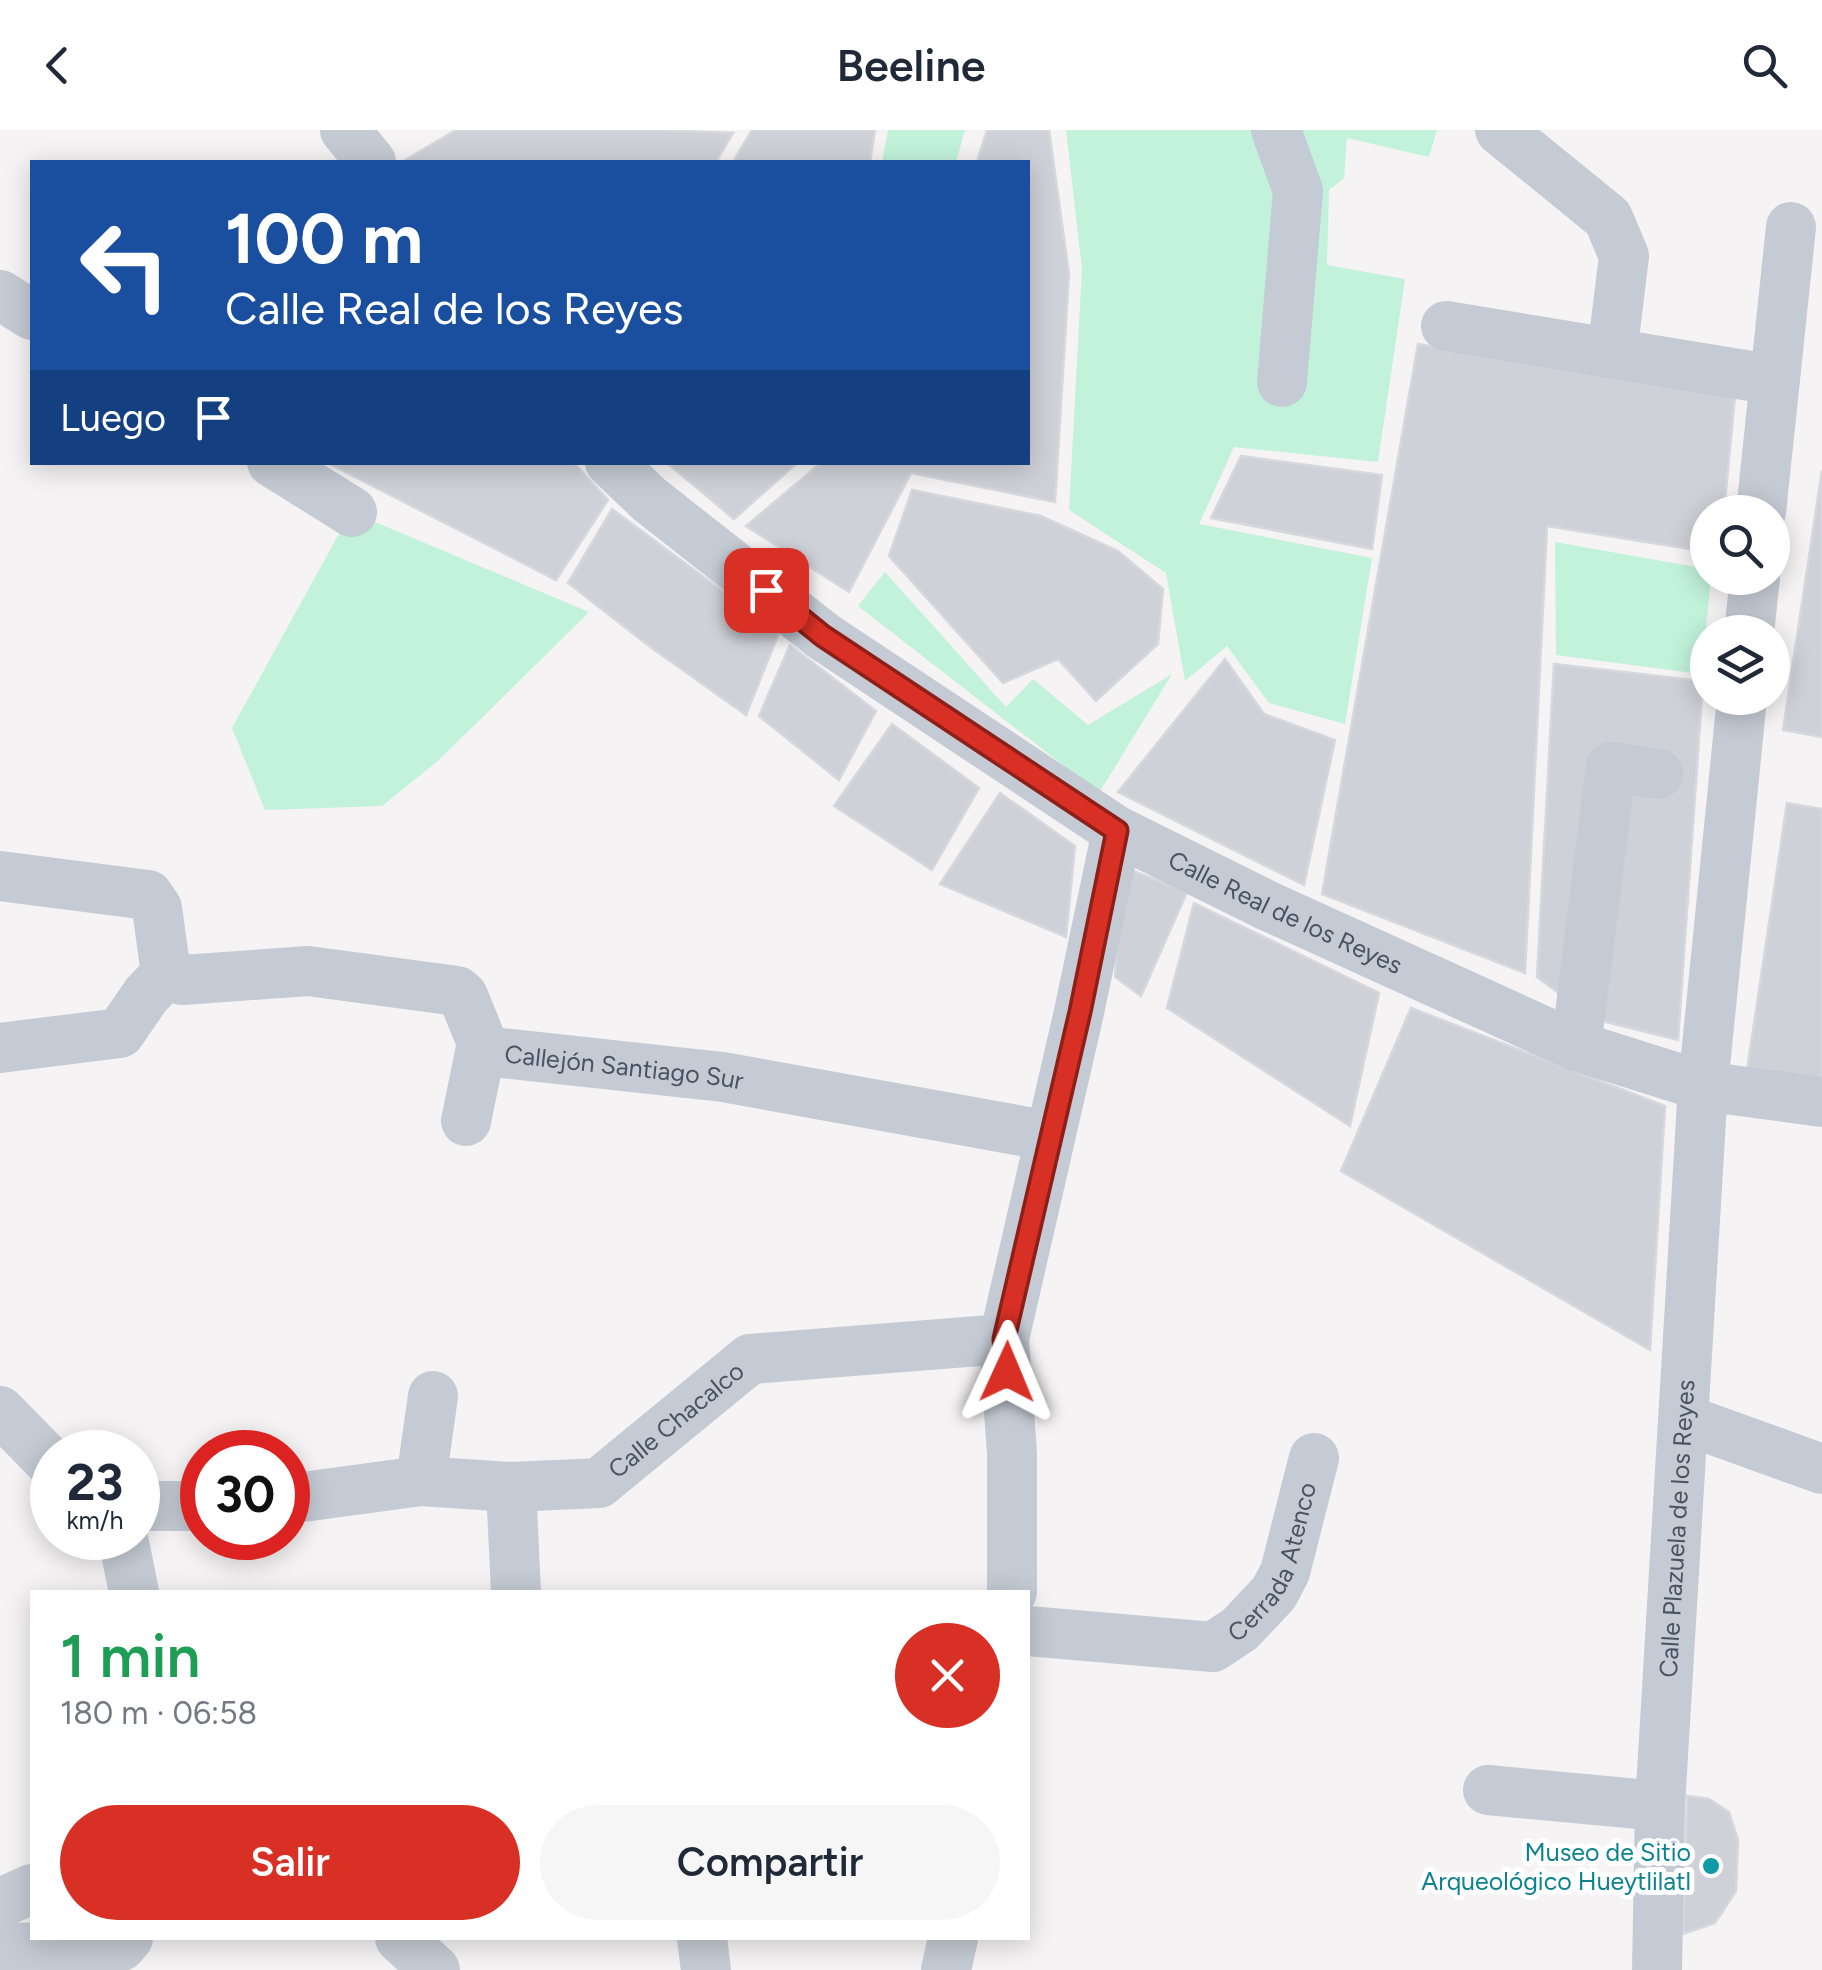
<!DOCTYPE html>
<html lang="es">
<meta charset="utf-8">
<style>
:root{--surface:#fff;--page:#f6f6f7;--text:#1f2937;--muted:#747a83;--accent:#d93025}
body{margin:0;font-family:Figtree,sans-serif;background:var(--page);color:var(--text);height:100vh;display:flex;flex-direction:column;font-size:38px;white-space:nowrap}
*{box-sizing:border-box;margin:0}
p{font-size:32px;color:var(--muted)}
.icon{flex:none;width:55px;height:55px;fill:none;stroke:currentColor;stroke-width:2;stroke-linecap:round;stroke-linejoin:round}
.map{position:relative;flex:1;overflow:hidden}
.panel{position:absolute;left:30px;top:1460px;width:1000px;height:350px;display:flex;flex-direction:column;background:var(--surface);border-radius:0px;box-shadow:0 5px 25px #0003}
.panel>*{flex:none}
.top-card{position:absolute;left:30px;top:30px;width:1000px;height:305px;border-radius:0px;box-shadow:0 5px 25px #0003;background:#1a4fa0;color:#fff;overflow:hidden}
.tools{position:absolute;left:1690px;top:365px;display:grid;gap:20px}
.tools a{display:grid;place-items:center;width:100px;height:100px;border-radius:50%;background:var(--surface);box-shadow:0 5px 25px #0003;font-size:50px}
.speed{position:absolute;left:30px;top:1300px;display:flex;gap:20px;font-size:50px;font-weight:700;text-align:center}
.speed>*{display:grid;place-content:center;width:130px;height:130px;border-radius:50%;background:var(--surface);box-shadow:0 5px 25px #0003;line-height:1}
.speed small{font-size:25px;font-weight:400}
.speed .limit{border:15px solid #d22;background:#fff;color:#111}
.pin{position:absolute;display:grid;place-items:center;width:85px;height:85px;color:#fff;margin:-42px;border-radius:20px;box-shadow:0 5px 15px #0006}
.me{position:absolute;width:110px;margin:-55px;rotate:1deg;stroke-linejoin:round;filter:drop-shadow(0 0 8px #0008)}
.turn{display:flex;align-items:center;gap:35px;height:210px;padding:0 30px;font-size:45px}
.turn .icon{width:130px;height:130px;stroke-width:2.5}
.turn b{display:block;font-size:70px;line-height:85px}
.then{display:flex;align-items:center;height:95px;padding:0 30px;background:#0003;gap:20px;font-size:38px}
.round{display:grid;place-items:center;flex:none;width:105px;height:105px;border-radius:52px;background:var(--page)}
.headline{display:flex;align-items:center;justify-content:space-between;height:170px;padding:0 30px}
h1{font-size:60px;font-weight:600;line-height:75px;color:#1e9e55}
.cta{display:flex;gap:20px;margin-top:auto;padding:20px 30px}
.cta a{flex:1;height:115px;border-radius:60px;background:var(--accent);color:#fff;font-size:40px;font-weight:600;line-height:115px;text-align:center}
.cta a+a{background:var(--page);color:var(--text)}
header{display:flex;justify-content:space-between;align-items:center;height:130px;padding:0 30px;background:var(--surface);font-size:45px;font-weight:600}
.map>svg:first-child{display:block}
</style>
<header><svg class="icon" aria-label="back" viewBox="0 0 24 24"><path d="M15 5l-7 7 7 7"/></svg>Beeline<svg class="icon" aria-label="search" viewBox="0 0 24 24"><circle cx="10" cy="10" r="6"/><path d="M15 15l6 6"/></svg></header>
<div class="map">
<svg width="1822" height="1840" viewBox="0 0 1822 1840">
<rect width="100%" height="100%" fill="#f5f3f3"/>
<g fill="#c2f2da">
<polygon points="888,0 965,0 956,32 882,32"/>
<polygon points="1066,0 1437,0 1429,27 1347,8 1344,48 1329,60 1327,135 1405,149 1378,332 1234,317 1199,394 1372,428 1345,594 1269,573 1227,516 1185,551 1166,443 1069,380 1082,139"/>
<polygon points="363,387 589,482 439,630 382,676 265,680 232,598 345,393"/>
<polygon points="1555,412 1707,439 1708,448 1711,448 1701,544 1556,525"/>
<polygon points="885,442 1006,577 1033,549 1088,595 1172,544 1099,663 858,476"/>
</g>
<g fill="#cfd1d8" stroke="#d7d8de" stroke-width="2.5">
<polygon points="456,0 655,0 733,3 716,32 402,32"/>
<polygon points="752,0 875,0 870,32 733,32"/>
<polygon points="987,0 1049,0 1069,144 1055,372 911,343 849,462 746,396 822,332 1028,332 1028,32 977,32"/>
<polygon points="1418,214 1735,266 1724,382 1708,382 1708,422 1547,396 1525,843 1322,764"/>
<polygon points="1241,326 1382,345 1372,419 1211,388"/>
<polygon points="326,332 573,332 608,370 556,450"/>
<polygon points="666,332 798,332 734,389"/>
<polygon points="1822,340 1822,607 1783,600"/>
<polygon points="912,360 1041,386 1118,421 1163,459 1158,514 1096,571 1058,529 1003,553 889,426"/>
<polygon points="612,379 779,503 746,585 649,516 568,453"/>
<polygon points="790,515 876,581 839,650 759,586"/>
<polygon points="1225,529 1264,584 1335,610 1304,755 1118,662"/>
<polygon points="1554,534 1703,551 1678,910 1598,890 1627,663 1565,868 1537,847"/>
<polygon points="892,594 979,658 932,740 834,676"/>
<polygon points="1000,663 1075,716 1066,807 940,754"/>
<polygon points="1787,673 1822,679 1822,957 1746,947"/>
<polygon points="1123,737 1187,762 1141,866 1115,847"/>
<polygon points="1194,773 1379,863 1350,996 1167,878"/>
<polygon points="1411,878 1665,976 1650,1220 1341,1041"/>
<polygon points="1687,1666 1709,1669 1729,1682 1738,1710 1736,1761 1715,1793 1683,1804"/>
</g>
<g fill="none" stroke-linecap="round" stroke-linejoin="round">
<g stroke="#c4cbd4" stroke-width="50">
<polyline points="345,0 371,32"/>
<polyline points="1276,0 1298,61 1282,252"/>
<polyline points="1500,0 1608,88 1624,126 1612,224"/>
<polyline points="0,165 32,185"/>
<polyline points="1446,196 1775,250"/>
<polyline points="272,332 352,382"/>
<path id="s1" d="M610 332 650 370 823 506 1117 701 1268 776 1576 916 1703 956 1822 972"/>
<polyline points="1761,382 1791,97"/>
<polyline points="1749,502 1755,448"/>
<path id="s2" d="M0 746 148 765 157 778 166 844 182 850 308 841 457 861 463 866 482 913 493 922 723 947 1050 1006"/>
<polyline points="1576,916 1611,637 1658,644"/>
<polyline points="0,918 120,903 146,865 166,844"/>
<polyline points="466,991 482,913"/>
<polyline points="0,1281 52,1334"/>
<polyline points="1686,1290 1822,1339"/>
<polyline points="421,1351 433,1266"/>
<polyline points="511,1357 516,1462"/>
<path id="s3" d="M288 1369 421 1351 511 1357 599 1353 750 1229 1004 1209"/>
<polyline points="138,1376 202,1376"/>
<polyline points="123,1408 134,1462"/>
<polyline points="1012,1462 1012,1324 1004,1209 1079,882 1117,701"/>
<path id="s4" d="M1028 1501 1213 1517 1240 1499 1274 1463 1285 1442 1314 1328"/>
<polyline points="1488,1660 1660,1676"/>
<polyline points="0,1773 32,1759"/>
<polyline points="400,1808 435,1840"/>
<polyline points="702,1808 706,1840"/>
<polyline points="0,1818 121,1816 128,1808"/>
<polyline points="946,1840 953,1808"/>
<path id="s5" d="M1657 1840 1660 1676 1703 956 1742 568"/>
</g>
</g>
<g fill="none" stroke-linecap="round" stroke-linejoin="round">
<defs>
<polyline id="route" points="766,460 823,506 1117,701 1080,882 1004,1209 1007,1242"/>
</defs>
<use href="#route" stroke="#8d1f18" stroke-width="25"/>
<use href="#route" stroke="#d93025" stroke-width="18"/>
</g>
<circle fill="#0f9aa8" stroke="#fff" stroke-width="4" cx="1711" cy="1736" r="10"/>
<g text-anchor="middle" stroke-width="10" stroke-linejoin="round" paint-order="stroke">
<g font-size="25" fill="#495362" stroke="#fff">
<text dy="9" stroke="none"><textPath href="#s1" startOffset="815">Calle Real de los Reyes</textPath></text>
<text dy="9" stroke="none"><textPath href="#s2" startOffset="730">Callejón Santiago Sur</textPath></text>
<text dy="9" stroke="none"><textPath href="#s3" startOffset="412">Calle Chacalco</textPath></text>
<text dy="9" stroke="none"><textPath href="#s5" startOffset="442">Calle Plazuela de los Reyes</textPath></text>
<text dy="9" stroke="none"><textPath href="#s4" startOffset="295">Cerrada Atenco</textPath></text>
</g>
<g font-size="25" fill="#0d838f" stroke="#fff" text-anchor="end">
<text x="1691" y="1731">Museo de Sitio<tspan x="1691" dy="29">Arqueológico Hueytlilatl</tspan></text>
</g>
</g>
</svg>
<div class="tools">
<a><svg class="icon" aria-label="search" viewBox="0 0 24 24"><circle cx="10" cy="10" r="6"/><path d="M15 15l6 6"/></svg></a>
<a><svg class="icon" aria-label="layers" viewBox="0 0 24 24"><path d="M12 4l9 5-9 5-9-5zM3 14l9 5 9-5"/></svg></a>
</div>
<div class="speed"><div>23<small>km/h</small></div><div class="limit">30</div></div>
<div class="pin" style="left:766px;top:460px;background:#d93025"><svg class="icon" aria-label="arrive" viewBox="0 0 24 24"><path d="M6 21V4h12l-3 4 3 4H6"/></svg></div>
<svg class="me" style="left:1007px;top:1242px" viewBox="-20 -20 40 40"><path d="M0-17L14 15 0 8-14 15z" fill="#d93025" stroke="#fff" stroke-width="4"/></svg>
<div class="top-card">
<div class="turn"><svg class="icon" aria-label="left" viewBox="0 0 24 24"><path d="M17 20v-9H6M10 6l-5 5 5 5"/></svg><div><b>100 m</b>Calle Real de los Reyes</div></div>
<div class="then">Luego<svg class="icon" aria-label="arrive" viewBox="0 0 24 24"><path d="M6 21V4h12l-3 4 3 4H6"/></svg></div>
</div>
<section class="panel">
<div class="headline"><div><h1>1 min</h1><p>180 m · 06:58</p></div><a class="round" style="background:#d93025;color:#fff"><svg class="icon" aria-label="close" viewBox="0 0 24 24"><path d="M6 6l12 12M18 6L6 18"/></svg></a></div>
<div class="cta"><a>Salir</a><a>Compartir</a></div>
</section>
</div>
